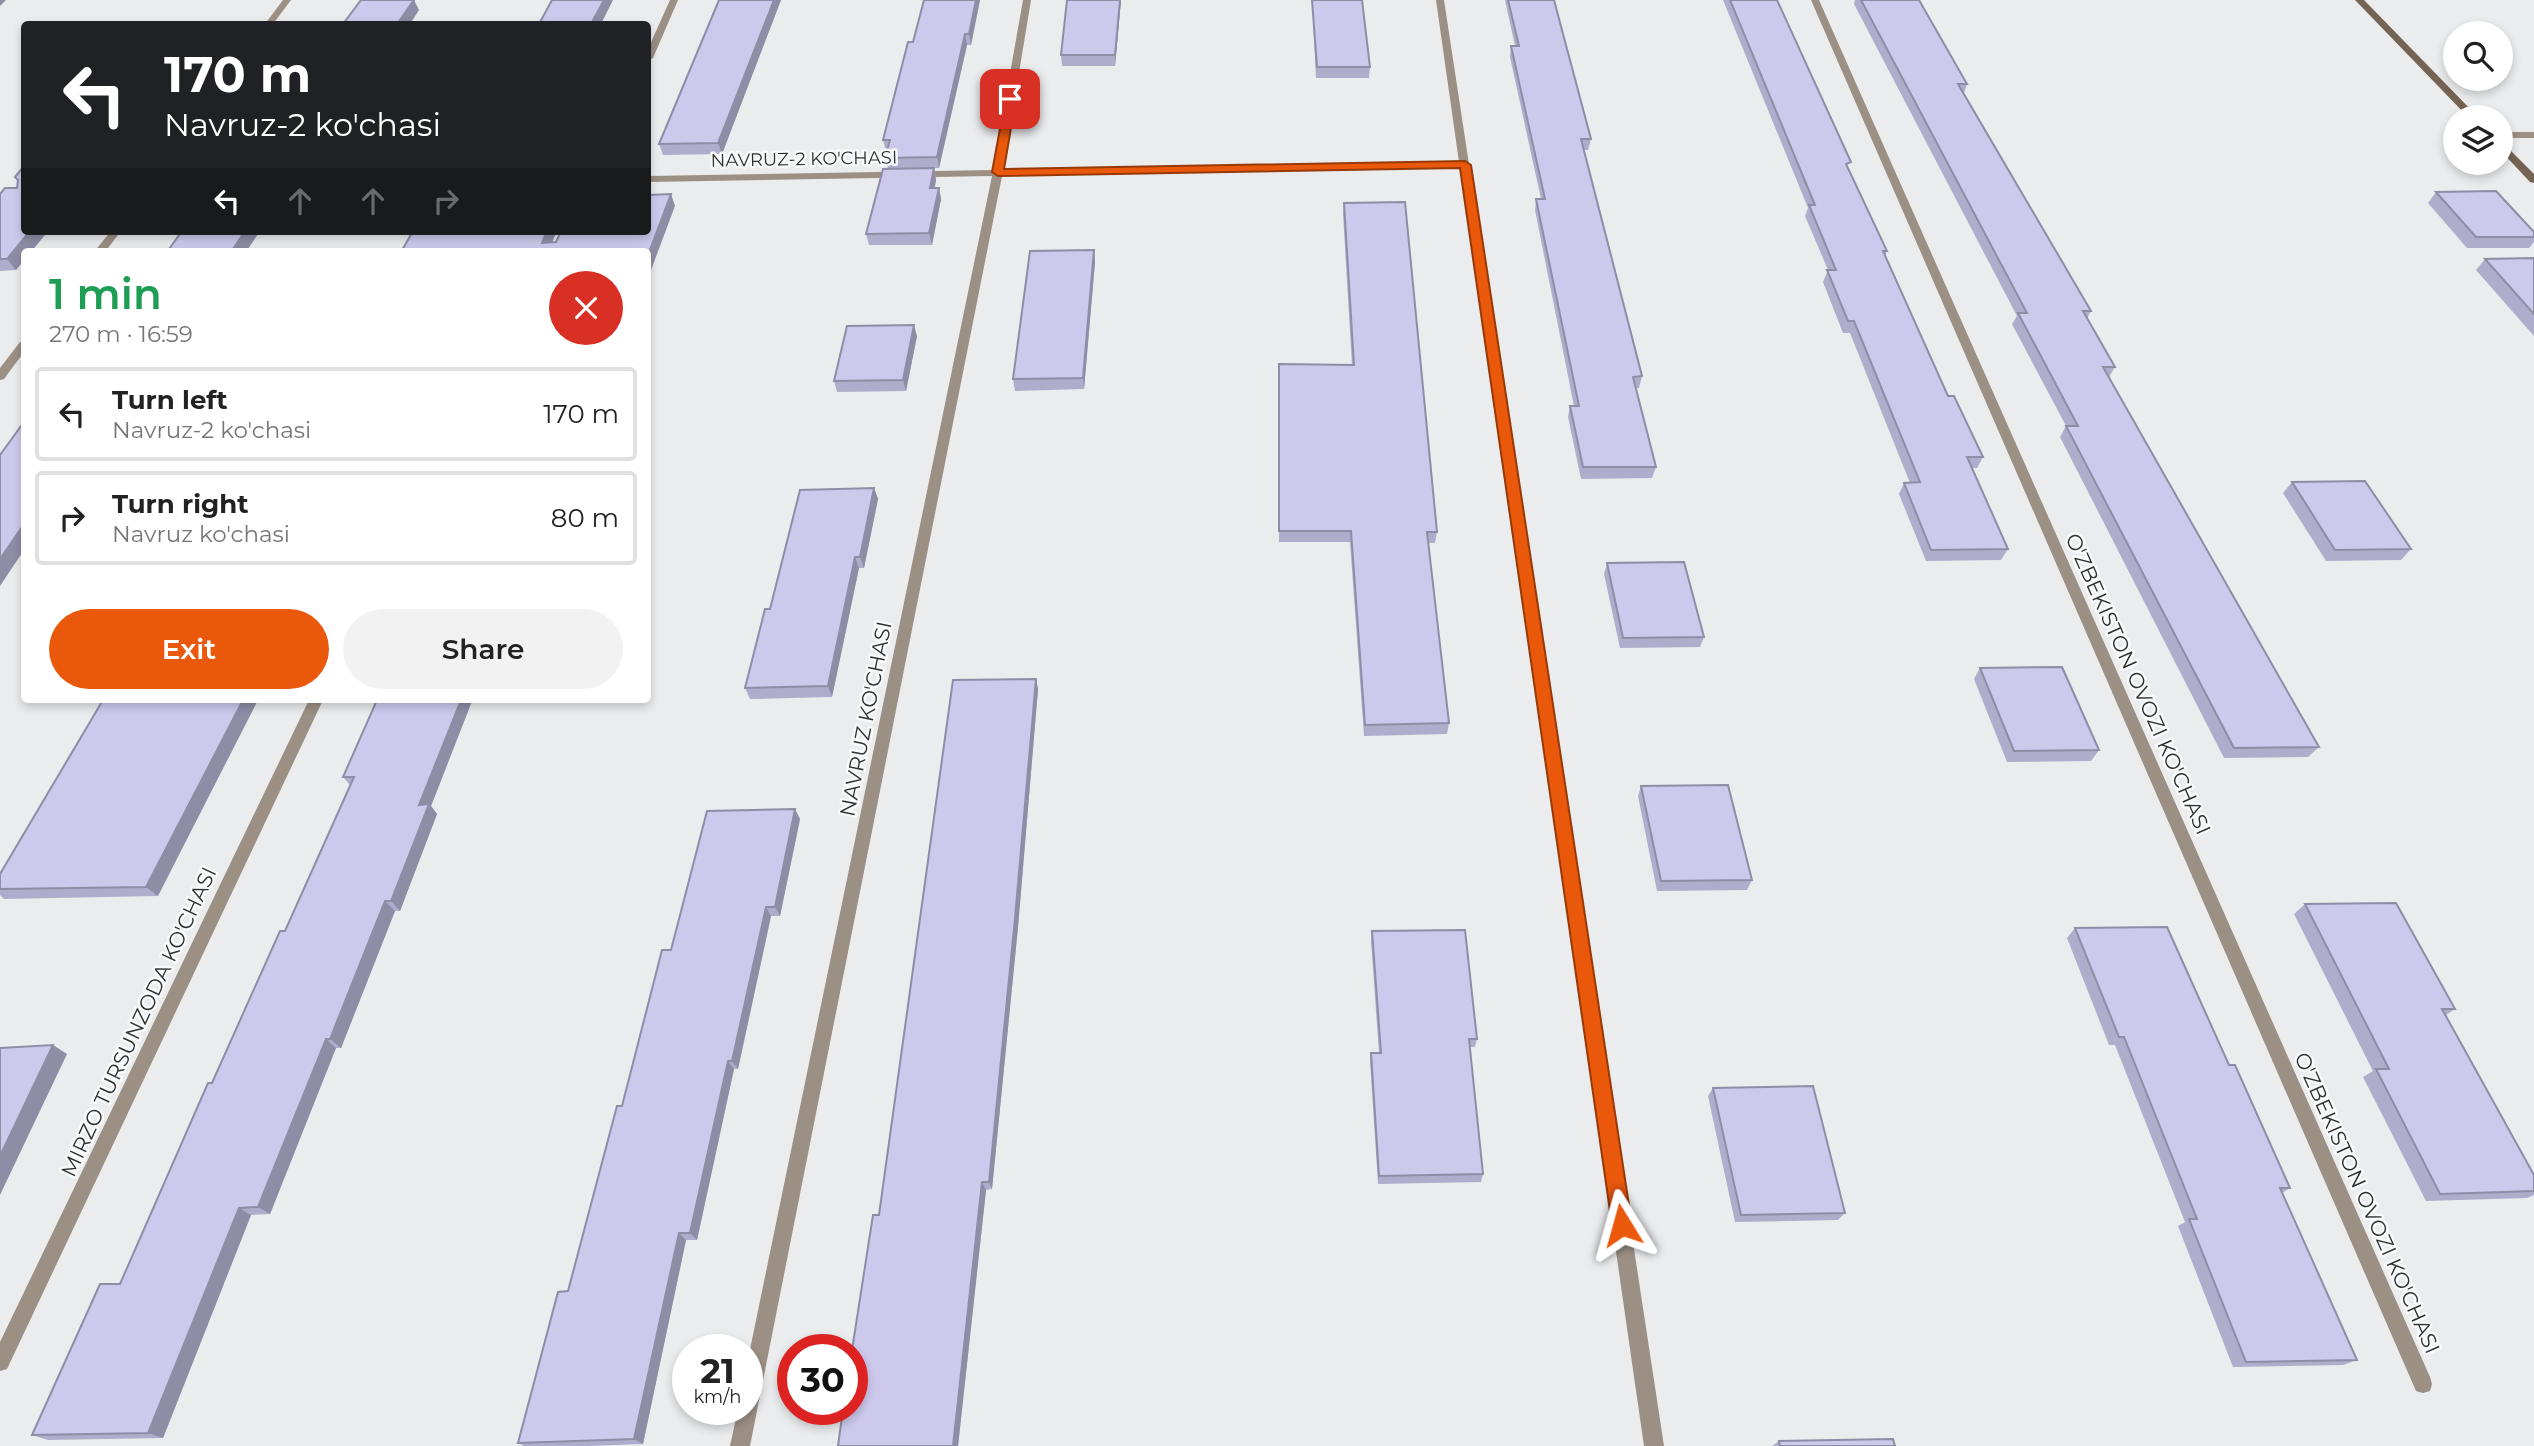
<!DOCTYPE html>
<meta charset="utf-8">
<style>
:root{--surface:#fff;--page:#f2f2f2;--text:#222;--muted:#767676;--line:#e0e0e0;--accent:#ea580c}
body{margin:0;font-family:Montserrat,sans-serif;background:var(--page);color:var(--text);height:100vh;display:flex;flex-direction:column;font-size:26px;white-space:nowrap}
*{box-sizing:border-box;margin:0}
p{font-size:23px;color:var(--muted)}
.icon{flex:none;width:38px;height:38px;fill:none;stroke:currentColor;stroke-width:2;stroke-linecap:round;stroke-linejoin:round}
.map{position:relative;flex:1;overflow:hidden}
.details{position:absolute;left:21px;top:248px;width:630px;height:455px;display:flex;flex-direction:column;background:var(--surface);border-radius:7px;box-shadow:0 4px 10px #0003}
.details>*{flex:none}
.hud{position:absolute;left:21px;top:21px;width:630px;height:214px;border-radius:7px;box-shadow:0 4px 10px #0003;background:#202124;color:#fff;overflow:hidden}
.fabs{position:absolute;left:2443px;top:21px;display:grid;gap:14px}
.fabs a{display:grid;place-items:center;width:70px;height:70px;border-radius:50%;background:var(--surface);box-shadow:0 4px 10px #0003;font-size:35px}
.speed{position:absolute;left:672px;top:1334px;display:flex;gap:14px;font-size:35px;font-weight:700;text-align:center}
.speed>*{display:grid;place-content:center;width:91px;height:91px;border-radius:50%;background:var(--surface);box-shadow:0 4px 10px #0003;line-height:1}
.speed small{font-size:18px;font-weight:400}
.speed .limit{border:10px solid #d22;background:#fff;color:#111}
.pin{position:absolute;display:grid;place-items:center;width:60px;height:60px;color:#fff;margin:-30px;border-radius:14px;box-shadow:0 4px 10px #0006}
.me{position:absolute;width:77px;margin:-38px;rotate:352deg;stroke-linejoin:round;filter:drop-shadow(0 0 5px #0008)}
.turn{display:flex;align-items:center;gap:24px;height:147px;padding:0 28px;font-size:32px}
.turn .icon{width:91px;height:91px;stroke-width:2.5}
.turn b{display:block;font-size:49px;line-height:60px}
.lanes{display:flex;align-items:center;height:66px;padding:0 28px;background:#0003;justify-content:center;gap:35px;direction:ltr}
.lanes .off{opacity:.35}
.round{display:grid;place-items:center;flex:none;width:74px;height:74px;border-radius:37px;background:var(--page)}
.overview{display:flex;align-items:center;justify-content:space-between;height:119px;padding:0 28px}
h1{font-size:42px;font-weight:600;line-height:52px;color:#1e9e55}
.action{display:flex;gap:14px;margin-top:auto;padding:14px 28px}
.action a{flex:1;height:80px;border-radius:42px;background:var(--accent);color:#fff;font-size:28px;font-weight:600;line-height:80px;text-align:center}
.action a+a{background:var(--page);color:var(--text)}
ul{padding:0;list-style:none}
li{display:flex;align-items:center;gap:21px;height:94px;margin:0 14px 10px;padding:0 14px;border:4px solid var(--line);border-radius:7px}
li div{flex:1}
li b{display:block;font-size:26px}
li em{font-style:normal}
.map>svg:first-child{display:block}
</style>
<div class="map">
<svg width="2534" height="1446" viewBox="0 0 2534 1446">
<rect width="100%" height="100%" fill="#eaecee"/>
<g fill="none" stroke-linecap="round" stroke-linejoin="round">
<g fill="#9c8f84" fill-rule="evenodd">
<polygon points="283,0 291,0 273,24 265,24"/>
<polygon points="670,0 678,0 653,58 648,61 648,49"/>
<polygon points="1023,0 1031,0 1003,170 1459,162 1436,0 1444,0 1664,1446 1644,1446 1460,168 1002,176 750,1446 730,1446 738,1409 747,1409 747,1364 992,176 648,182 648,176 993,170"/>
<polygon points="1811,0 1819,0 2430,1377 2432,1384 2430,1391 2423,1393 2416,1391"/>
<rect x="2501" y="132" width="33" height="6"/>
<polygon points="111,231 121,231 105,252 94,252"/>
<polygon points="20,342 24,342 24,352 4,379 0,380 0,368"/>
<polygon points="309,700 323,700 7,1369 0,1371 0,1342"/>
</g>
<g fill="#756353" fill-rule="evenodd">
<polygon points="2355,0 2364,0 2478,117 2468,117"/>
<polygon points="2501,143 2504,144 2534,174 2534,183 2530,182 2501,151"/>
</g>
</g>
<g fill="#afadcc">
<polygon points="719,0 781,0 722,154 663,155 659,144"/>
<polygon points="980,0 971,45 967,45 939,168 888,169 885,158 887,151 886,151 883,140 913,42"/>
<polygon points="1067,0 1121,0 1115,66 1062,66 1061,55"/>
<polygon points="1312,0 1370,67 1369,78 1316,78"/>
<polygon points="1505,0 1554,0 1591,139 1588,150 1584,150 1642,376 1639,388 1635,388 1656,467 1652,478 1581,479 1568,417 1570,406 1574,406 1535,210 1536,199 1541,199 1510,57 1511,46 1515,46"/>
<polygon points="1723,0 1777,0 1848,169 1887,251 1885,256 1948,396 1983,457 1977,468 1972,468 2008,549 2001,560 1926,561 1899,494 1904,483 1910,483 1850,333 1843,333 1823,282 1828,270 1805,216 1808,208"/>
<polygon points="1855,0 1919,0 1967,84 1964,93 2091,311 2087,318 2115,367 2109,377 2319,747 2308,757 2224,758 2060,437 2066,426 2012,324 2017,316 1854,4"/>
<polygon points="24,166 24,231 48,231 16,270 0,271 0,194 17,188 18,182 15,177"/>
<polygon points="934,168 936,180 935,188 939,188 941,199 932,245 869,245 866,234"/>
<polygon points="2436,192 2534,232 2534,242 2529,248 2467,248 2428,203"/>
<polygon points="1344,203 1437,532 1435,543 1428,543 1449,723 1447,734 1364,736 1350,542 1279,542 1279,364 1352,365 1343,214"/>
<polygon points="1094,250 1095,262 1084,389 1015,391 1013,379"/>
<polygon points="2534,258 2534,336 2476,270 2485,259"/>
<polygon points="917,336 906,391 837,392 834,381"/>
<polygon points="2292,482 2411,549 2401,560 2326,561 2283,493"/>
<polygon points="874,488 878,499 864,568 859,568 832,697 750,699 745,688"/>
<polygon points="1607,563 1704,637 1700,647 1620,648 1604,574"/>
<polygon points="1980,668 2099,750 2091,761 2007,762 1974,679"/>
<polygon points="1036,679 1038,689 1018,927 992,1189 986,1190 958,1446 838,1446 879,1215"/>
<polygon points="103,700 158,896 4,899 0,895 0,874"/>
<polygon points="472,701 431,806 437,814 400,911 395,911 341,1048 336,1048 270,1214 251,1215 163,1438 48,1440 32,1435 120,1284 212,1083 285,931 350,785 343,777"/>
<polygon points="1641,786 1752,880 1747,890 1657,891 1638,796"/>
<polygon points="800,819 780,916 771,916 738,1069 734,1069 697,1240 686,1240 643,1444 587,1446 524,1446 518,1443 568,1291 622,1106 671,950"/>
<polygon points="2305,904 2455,1009 2446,1015 2534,1175 2534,1195 2527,1198 2426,1201 2363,1077 2373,1071 2294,914"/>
<polygon points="2075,928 2229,1065 2290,1188 2282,1193 2357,1360 2343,1365 2233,1367 2178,1226 2185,1222 2115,1045 2109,1045 2067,938"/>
<polygon points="1372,931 1477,1039 1475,1047 1470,1047 1483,1174 1481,1182 1378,1184 1370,1061 1371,1053 1379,1053 1371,941"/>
<polygon points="1713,1088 1845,1213 1838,1220 1735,1222 1708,1096"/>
<polygon points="1779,1441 1895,1446 1772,1446"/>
</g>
<g fill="#8f8da6">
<polygon points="0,0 6,0 0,6"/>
<polygon points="414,0 419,10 410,24 397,24"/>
<polygon points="604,0 613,0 601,24 591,24"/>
<polygon points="774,0 781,0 722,154 718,143"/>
<polygon points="976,0 980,0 971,45 969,34"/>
<polygon points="1120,0 1121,0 1115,66 1115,55"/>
<polygon points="965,34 967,45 939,168 937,157"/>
<polygon points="934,168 936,180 932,199 930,188"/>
<polygon points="939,188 941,199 932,245 929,233"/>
<polygon points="671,194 675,206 648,278 648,255"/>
<polygon points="30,231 48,231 31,252 24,252 24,260 16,270 7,259"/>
<polygon points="245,231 260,231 246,252 231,252"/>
<polygon points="547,231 557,231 548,252 542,243"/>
<polygon points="1094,250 1095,262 1084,389 1083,378"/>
<polygon points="914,325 917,336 906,391 903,380"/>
<polygon points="874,488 878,499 864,568 860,557"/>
<polygon points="24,524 24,550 0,586 0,559"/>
<polygon points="855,557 859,568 832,697 828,686"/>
<polygon points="1036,679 1038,689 1018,927 992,1189 989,1182"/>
<polygon points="243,700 258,700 158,896 146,887"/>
<polygon points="461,700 472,701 431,806 437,814 400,911 391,901 419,805"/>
<polygon points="795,809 800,819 780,916 775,907"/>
<polygon points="385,901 395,911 341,1048 330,1039"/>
<polygon points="766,907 771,916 738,1069 732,1061"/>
<polygon points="326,1039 336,1048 270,1214 258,1207"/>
<polygon points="53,1045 67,1054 0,1195 0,1156"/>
<polygon points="728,1061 734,1069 697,1240 690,1233"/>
<polygon points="982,1182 986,1190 958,1446 953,1446"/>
<polygon points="239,1208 251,1215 163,1438 148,1433"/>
<polygon points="679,1233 686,1240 643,1444 634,1439"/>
</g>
<g fill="#ccc9ed" stroke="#8f8da6" stroke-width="2">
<polygon points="361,0 414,0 397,24 343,24"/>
<polygon points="552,0 604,0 591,24 539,24"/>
<polygon points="719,0 774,0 718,143 659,144"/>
<polygon points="924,0 976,0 969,34 965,34 937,157 885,158 890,140 883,140 908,42 913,42"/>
<polygon points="1067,0 1120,0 1115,55 1061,55"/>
<polygon points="1312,0 1362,0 1370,67 1317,67"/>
<polygon points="1508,0 1554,0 1591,139 1581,139 1642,376 1633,377 1656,467 1583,467 1570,406 1579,406 1536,199 1545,199 1511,46 1519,46"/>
<polygon points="1730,0 1777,0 1851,162 1846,164 1887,251 1883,251 1948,396 1954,396 1983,457 1967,457 2008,549 1931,550 1904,483 1920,482 1854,321 1848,321 1827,270 1836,270 1809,205 1815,205"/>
<polygon points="1861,0 1919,0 1967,84 1958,84 2091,311 2083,311 2115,367 2103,367 2319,747 2234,748 2066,426 2078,426 2018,313 2027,313"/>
<polygon points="24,166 24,231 30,231 7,259 0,259 0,194 5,188 17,188 18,180 15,177"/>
<polygon points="934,168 930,188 939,188 929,233 866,234 883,169"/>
<polygon points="2496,191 2534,232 2534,237 2476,237 2436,192"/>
<polygon points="671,194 648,255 648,252 401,252 413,231 547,231 542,243 556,242 561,231 648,231 648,195"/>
<polygon points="1405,202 1437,532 1427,532 1449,723 1365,725 1351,531 1279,531 1279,364 1354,365 1344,203"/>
<polygon points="182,231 245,231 231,252 167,252"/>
<polygon points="1094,250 1083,378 1013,379 1030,251"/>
<polygon points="2534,258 2534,314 2485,259"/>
<polygon points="914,325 903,380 834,381 847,326"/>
<polygon points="24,422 24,524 0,559 0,455"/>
<polygon points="2365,481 2411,549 2335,550 2292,482"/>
<polygon points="874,488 860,557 855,557 828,686 745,688 765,609 770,609 800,490"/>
<polygon points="1684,562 1704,637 1623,638 1607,563"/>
<polygon points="2062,667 2099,750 2014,751 1980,668"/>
<polygon points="1036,679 1015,918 989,1182 982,1182 953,1446 838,1446 843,1409 852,1409 852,1350 873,1215 879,1215 953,680"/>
<polygon points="103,700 243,700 146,887 0,889 0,874"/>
<polygon points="377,700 461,700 419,805 429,804 391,901 385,901 330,1039 326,1039 258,1207 239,1208 148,1433 32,1435 100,1284 120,1284 208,1083 212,1083 280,931 285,931 354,777 343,777"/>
<polygon points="1728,785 1752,880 1661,881 1641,786"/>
<polygon points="795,809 775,907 766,907 732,1061 728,1061 690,1233 679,1233 634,1439 518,1443 558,1292 568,1291 617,1106 622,1106 662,950 671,950 707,811"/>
<polygon points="2396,903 2455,1009 2442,1009 2534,1175 2534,1191 2440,1194 2376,1069 2389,1069 2305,904"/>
<polygon points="2167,927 2229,1065 2235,1065 2290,1188 2280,1188 2357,1360 2246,1362 2189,1219 2197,1219 2124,1037 2119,1037 2075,928"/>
<polygon points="1465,930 1477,1039 1469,1039 1483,1174 1379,1176 1371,1053 1381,1053 1372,931"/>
<polygon points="53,1045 0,1156 0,1048"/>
<polygon points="1813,1086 1845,1213 1741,1215 1713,1088"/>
<polygon points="1893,1439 1895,1446 1780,1446 1779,1441"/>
</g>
<polygon fill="#ea580c" stroke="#983908" stroke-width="2" points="1006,96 1016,99 1004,169 1465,161 1471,165 1632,1225 1629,1232 1622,1235 1614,1232 1612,1225 1460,168 998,176 992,172"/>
<g text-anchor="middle" stroke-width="5" stroke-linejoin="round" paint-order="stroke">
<g font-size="18" fill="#2f3030" stroke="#f7f9fb">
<text transform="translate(804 159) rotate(-1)" y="6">NAVRUZ-2 KO'CHASI</text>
</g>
<g font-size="21" fill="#2f3030" stroke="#f7f9fb">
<text transform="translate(2138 684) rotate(66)" y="7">O'ZBEKISTON OVOZI KO'CHASI</text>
<text transform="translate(866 719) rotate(-79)" y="7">NAVRUZ KO'CHASI</text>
<text transform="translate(139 1022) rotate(-65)" y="7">MIRZO TURSUNZODA KO'CHASI</text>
<text transform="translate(2367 1203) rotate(66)" y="7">O'ZBEKISTON OVOZI KO'CHASI</text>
</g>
</g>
</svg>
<div class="fabs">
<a><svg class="icon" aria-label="search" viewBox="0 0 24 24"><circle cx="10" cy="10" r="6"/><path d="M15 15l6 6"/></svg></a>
<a><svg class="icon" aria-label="layers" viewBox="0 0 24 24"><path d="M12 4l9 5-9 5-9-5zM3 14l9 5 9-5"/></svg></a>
</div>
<div class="speed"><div>21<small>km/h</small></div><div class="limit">30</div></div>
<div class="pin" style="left:1010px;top:99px;background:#d93025"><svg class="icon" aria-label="arrive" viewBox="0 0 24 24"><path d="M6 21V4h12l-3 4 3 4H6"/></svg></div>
<svg class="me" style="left:1622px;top:1225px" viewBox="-20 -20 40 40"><path d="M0-17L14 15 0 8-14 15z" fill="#ea580c" stroke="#fff" stroke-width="4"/></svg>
<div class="hud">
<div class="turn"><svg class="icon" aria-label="left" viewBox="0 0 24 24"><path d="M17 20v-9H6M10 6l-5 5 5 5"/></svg><div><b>170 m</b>Navruz-2 ko'chasi</div></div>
<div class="lanes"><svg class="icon" aria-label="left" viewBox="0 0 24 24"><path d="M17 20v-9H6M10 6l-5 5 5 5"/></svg><svg class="icon off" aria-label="ahead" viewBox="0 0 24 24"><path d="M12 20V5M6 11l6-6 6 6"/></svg><svg class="icon off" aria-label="ahead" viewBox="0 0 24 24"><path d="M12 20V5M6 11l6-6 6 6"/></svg><svg class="icon off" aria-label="right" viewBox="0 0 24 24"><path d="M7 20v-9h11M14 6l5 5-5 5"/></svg></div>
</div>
<section class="details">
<div class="overview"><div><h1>1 min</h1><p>270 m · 16:59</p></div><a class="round" style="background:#d93025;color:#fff"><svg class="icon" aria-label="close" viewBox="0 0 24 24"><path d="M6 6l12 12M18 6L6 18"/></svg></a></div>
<ul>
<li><svg class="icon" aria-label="left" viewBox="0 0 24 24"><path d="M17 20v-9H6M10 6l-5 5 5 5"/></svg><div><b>Turn left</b><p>Navruz-2 ko'chasi</p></div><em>170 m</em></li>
<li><svg class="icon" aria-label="right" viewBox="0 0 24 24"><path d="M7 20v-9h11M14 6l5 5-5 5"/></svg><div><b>Turn right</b><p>Navruz ko'chasi</p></div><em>80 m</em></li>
</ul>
<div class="action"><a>Exit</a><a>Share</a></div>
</section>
</div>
